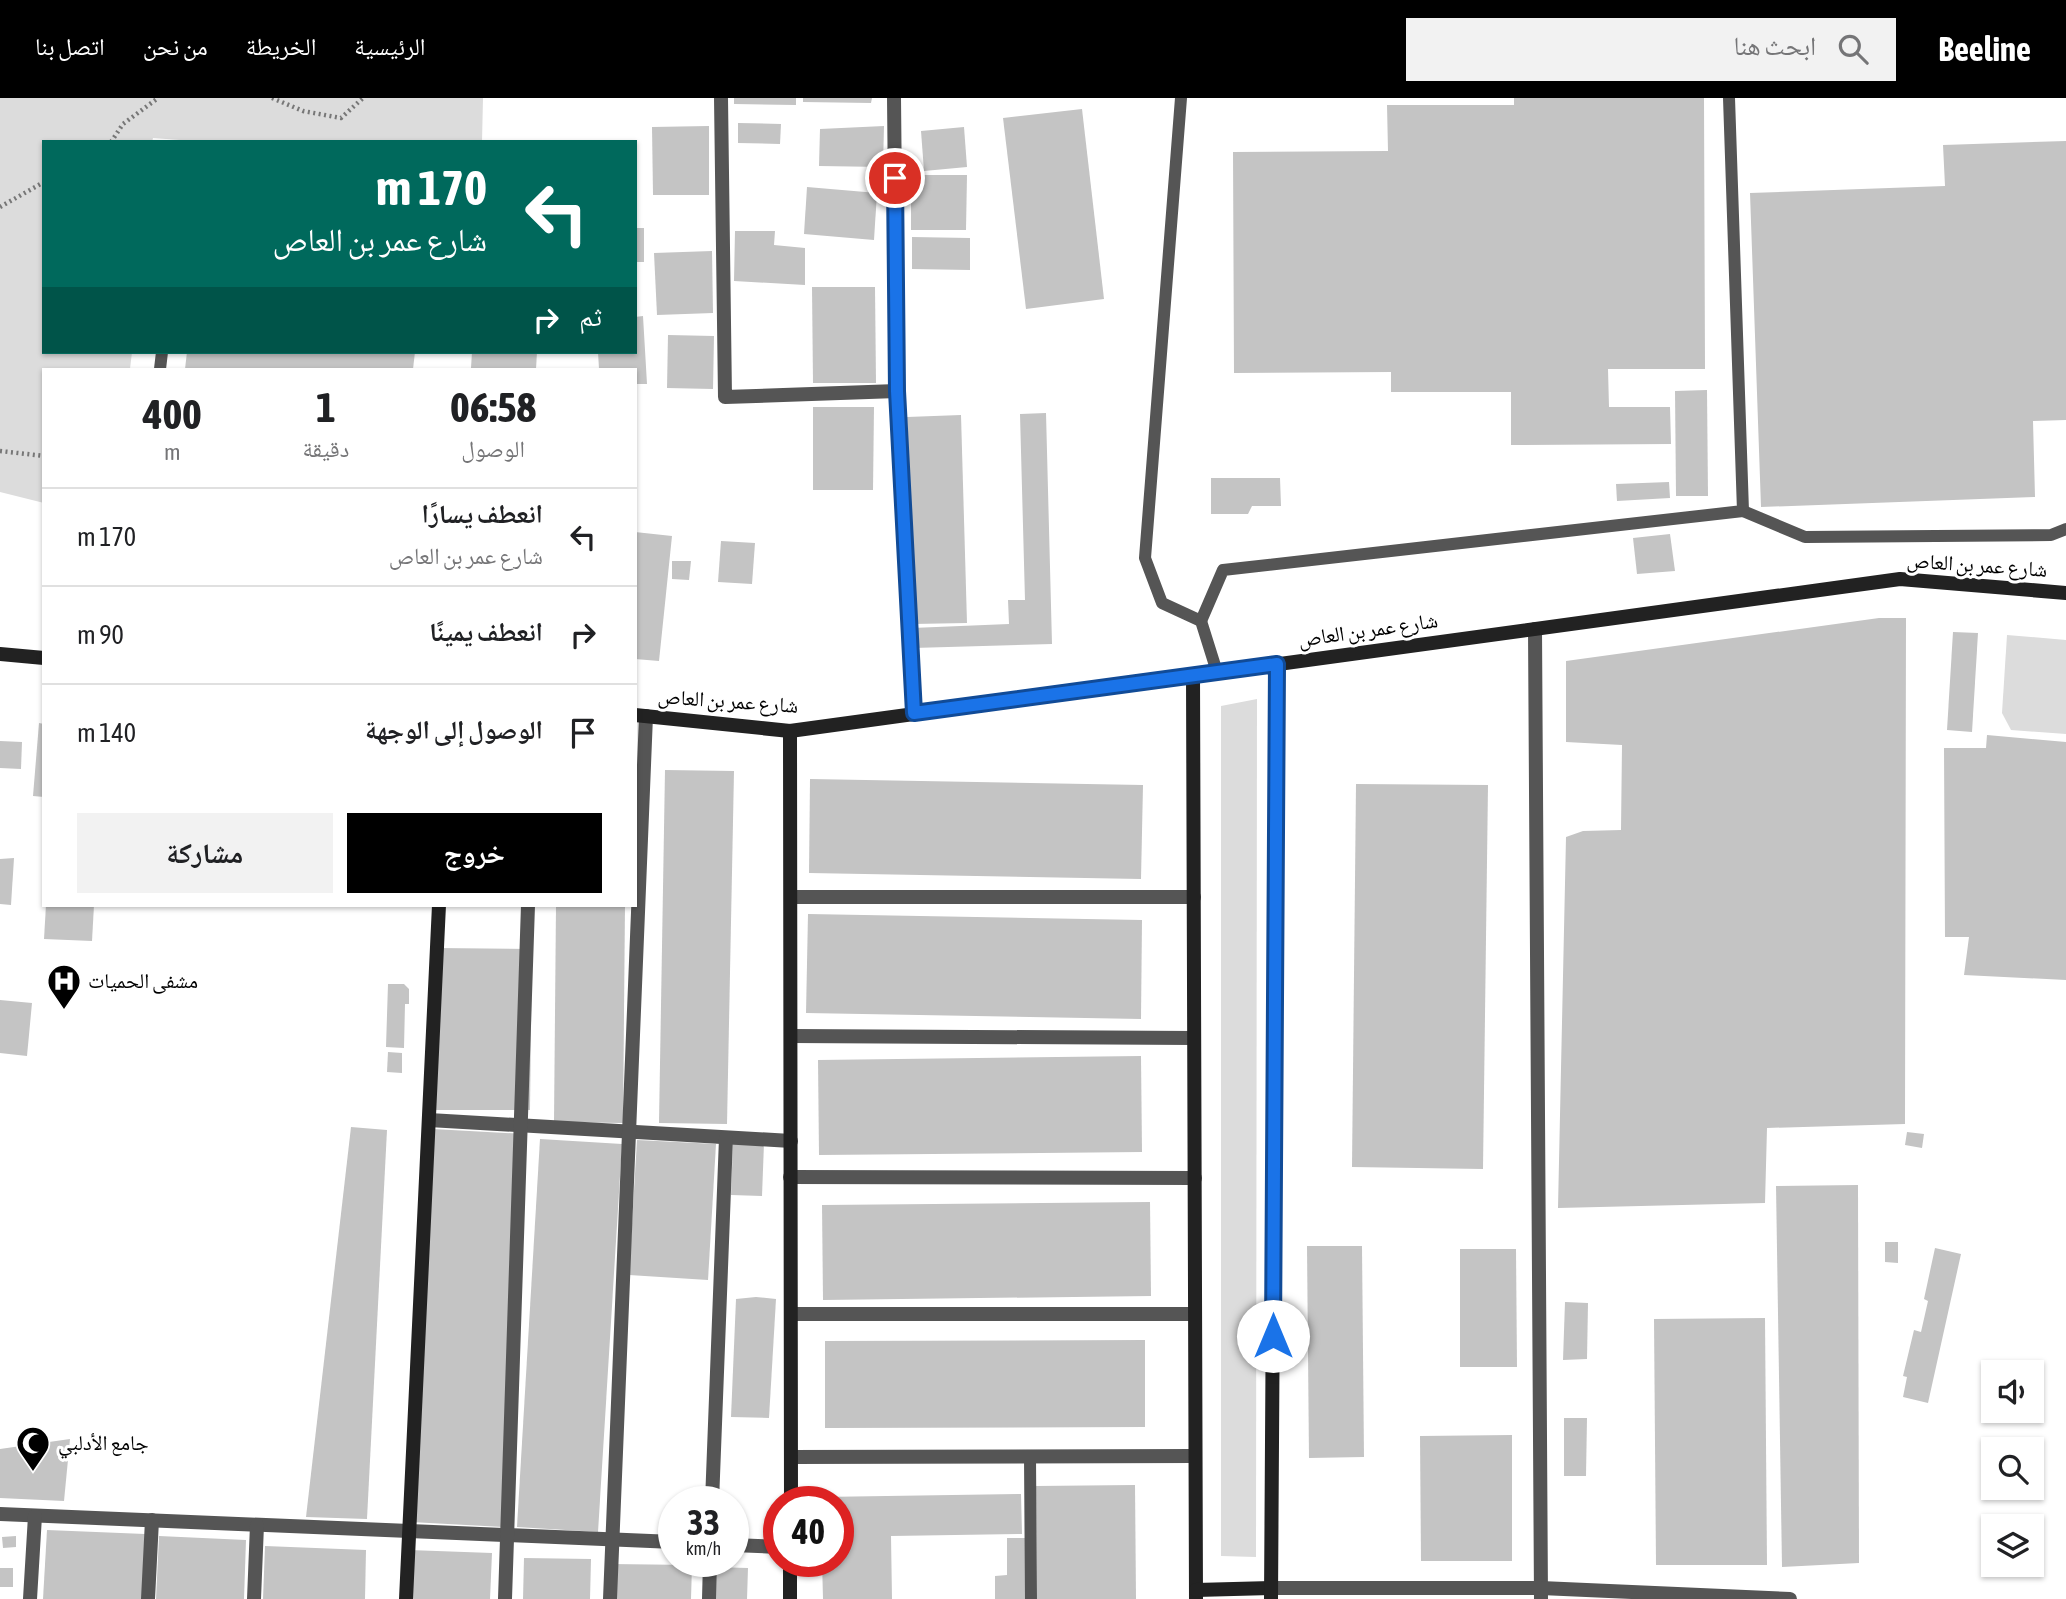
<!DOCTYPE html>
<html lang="ar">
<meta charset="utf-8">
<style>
:root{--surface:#fff;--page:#f2f2f2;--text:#202124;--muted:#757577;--line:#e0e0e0;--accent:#000}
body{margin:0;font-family:"Asap Condensed","Noto Naskh Arabic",sans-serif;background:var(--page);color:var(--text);direction:rtl;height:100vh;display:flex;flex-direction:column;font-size:26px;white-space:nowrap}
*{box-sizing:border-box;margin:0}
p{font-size:23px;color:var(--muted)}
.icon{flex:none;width:38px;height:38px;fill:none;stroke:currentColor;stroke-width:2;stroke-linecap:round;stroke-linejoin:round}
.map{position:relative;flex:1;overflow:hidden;direction:ltr}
.side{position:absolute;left:42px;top:270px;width:595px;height:539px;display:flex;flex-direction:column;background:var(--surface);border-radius:0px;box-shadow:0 2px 5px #0004;direction:rtl}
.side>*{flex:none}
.banner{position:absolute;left:42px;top:42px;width:595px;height:214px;border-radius:0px;box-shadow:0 2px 5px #0004;direction:rtl;background:#00695c;color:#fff;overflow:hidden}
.tools{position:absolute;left:1981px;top:1262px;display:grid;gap:14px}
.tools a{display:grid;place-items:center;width:63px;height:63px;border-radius:0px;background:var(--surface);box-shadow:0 2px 5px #0004;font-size:35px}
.speed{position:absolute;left:658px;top:1388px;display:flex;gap:14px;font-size:35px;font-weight:700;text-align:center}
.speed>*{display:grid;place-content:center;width:91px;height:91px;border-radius:50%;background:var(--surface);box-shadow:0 2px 5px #0004;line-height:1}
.speed small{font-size:18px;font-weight:400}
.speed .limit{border:10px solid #d22;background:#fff;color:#111}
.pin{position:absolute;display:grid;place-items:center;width:60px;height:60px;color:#fff;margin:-30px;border:4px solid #fff;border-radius:50%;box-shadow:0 2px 7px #0007}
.me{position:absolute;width:77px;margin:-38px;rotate:0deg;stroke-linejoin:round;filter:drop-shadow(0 0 5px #0008)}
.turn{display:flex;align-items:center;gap:24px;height:147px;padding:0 35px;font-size:32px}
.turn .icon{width:91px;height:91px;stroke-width:2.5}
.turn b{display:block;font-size:49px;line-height:60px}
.then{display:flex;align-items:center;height:66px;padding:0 35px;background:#0003;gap:14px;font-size:26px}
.eta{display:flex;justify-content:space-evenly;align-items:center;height:119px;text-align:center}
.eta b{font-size:42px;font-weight:700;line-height:49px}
.cta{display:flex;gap:14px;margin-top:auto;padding:14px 35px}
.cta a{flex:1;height:80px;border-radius:0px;background:var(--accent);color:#fff;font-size:28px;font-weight:700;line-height:80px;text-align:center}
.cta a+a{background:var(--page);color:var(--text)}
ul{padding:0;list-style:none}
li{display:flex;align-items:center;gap:21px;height:98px;padding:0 35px;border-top:2px solid var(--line)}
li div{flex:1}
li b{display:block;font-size:26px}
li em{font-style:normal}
header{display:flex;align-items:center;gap:42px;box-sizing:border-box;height:98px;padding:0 35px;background:var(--accent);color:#fff}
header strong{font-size:33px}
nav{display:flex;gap:38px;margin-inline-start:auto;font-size:24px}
.search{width:490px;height:63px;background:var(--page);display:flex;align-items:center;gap:18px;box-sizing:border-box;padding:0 24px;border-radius:0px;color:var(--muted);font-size:26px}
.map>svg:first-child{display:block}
</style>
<header>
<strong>Beeline</strong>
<div class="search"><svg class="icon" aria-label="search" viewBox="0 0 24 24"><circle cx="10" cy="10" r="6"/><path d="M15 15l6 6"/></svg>ابحث هنا</div>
<nav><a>الرئيسية</a><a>الخريطة</a><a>من نحن</a><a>اتصل بنا</a></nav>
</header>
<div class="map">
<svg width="2066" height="1501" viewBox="0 0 2066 1501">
<rect width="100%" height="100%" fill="#fff"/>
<g fill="#dcdcdc">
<polygon points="0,0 483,0 482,44 206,44 153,40 152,44 44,44 44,254 132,254 130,271 44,271 44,405 0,394"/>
<polygon points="2007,537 2066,542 2066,636 2011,632 2002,615"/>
<polygon points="1257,601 1256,1459 1221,1458 1221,608"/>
</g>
<g fill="#c4c4c4">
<polygon points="734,0 796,0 796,7 734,6"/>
<polygon points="803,0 872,0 871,5 803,4"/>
<polygon points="1514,0 1704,0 1705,271 1608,271 1609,309 1670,309 1671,346 1511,347 1511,294 1391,294 1391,274 1234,275 1233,54 1388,53 1387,7 1514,7"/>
<polygon points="1082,11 1104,201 1026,211 1003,20"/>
<polygon points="738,25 781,26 780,46 738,45"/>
<polygon points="709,28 709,97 653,97 652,29"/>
<polygon points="884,28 883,69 819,68 820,31"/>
<polygon points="964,29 967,69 924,73 921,33"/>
<polygon points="2066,43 2066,322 2033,323 2035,399 1761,409 1750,95 1945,88 1943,47"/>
<polygon points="911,77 967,77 966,132 911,132"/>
<polygon points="807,89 877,95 874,142 804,136"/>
<rect x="635" y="130" width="9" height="34"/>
<polygon points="735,133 775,133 774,147 805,150 805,187 734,183"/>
<polygon points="912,139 970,140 970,172 912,171"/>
<polygon points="712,153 713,215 657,217 654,155"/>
<polygon points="812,189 875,189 876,285 813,285"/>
<polygon points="643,218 647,286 635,286 635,271 599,271 598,254 635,254 635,219"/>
<polygon points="668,237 714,238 713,291 667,290"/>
<polygon points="187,254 415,254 413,271 185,271"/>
<polygon points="472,254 537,254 536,271 471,270"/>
<polygon points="1707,292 1708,398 1676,398 1675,293"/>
<polygon points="813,309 874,309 873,392 813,392"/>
<polygon points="1046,315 1052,546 913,550 912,530 1009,526 1008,502 1025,502 1020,316"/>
<polygon points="961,317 967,525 913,526 907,319"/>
<polygon points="1211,380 1280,380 1281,408 1252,408 1248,416 1211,416"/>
<polygon points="1669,384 1670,400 1617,403 1616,386"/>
<polygon points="635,434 672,438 659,563 635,561"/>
<polygon points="1670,436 1675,473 1637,476 1633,440"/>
<polygon points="721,443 755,445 752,486 718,484"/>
<polygon points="672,463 691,463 689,482 672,481"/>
<polygon points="1879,520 1906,520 1905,1026 1767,1030 1765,1105 1558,1110 1566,739 1583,733 1621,732 1622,647 1566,644 1566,563"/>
<polygon points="1953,534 1978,535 1972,634 1947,632"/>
<polygon points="39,625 44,626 44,699 33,698"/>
<polygon points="1987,637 2066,644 2066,882 1964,877 1969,839 1945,839 1944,650 1986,650"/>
<polygon points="0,643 22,644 21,671 0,670"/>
<polygon points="665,672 734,673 727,1026 659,1025"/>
<polygon points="810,681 1143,687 1141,781 809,775"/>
<polygon points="1356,686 1488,687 1483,1071 1352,1069"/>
<polygon points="14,760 11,807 0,806 0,761"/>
<polygon points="46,807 94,807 92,843 44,841"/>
<polygon points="556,807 625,807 623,1025 554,1024"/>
<polygon points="808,816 1142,822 1141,921 806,915"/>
<polygon points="437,850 532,851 530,1012 436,1012"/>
<polygon points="388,886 404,886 409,891 409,906 405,906 404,950 386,949"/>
<polygon points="0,902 32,905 27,958 0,955"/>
<polygon points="388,954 402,955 402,975 387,974"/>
<polygon points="1141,958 1142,1054 819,1057 818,962"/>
<polygon points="351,1029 387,1032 367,1421 306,1419"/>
<polygon points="433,1031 525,1036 503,1429 411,1424"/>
<polygon points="1907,1034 1924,1036 1922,1050 1905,1047"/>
<polygon points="540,1041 622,1046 598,1434 517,1429"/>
<polygon points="637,1042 716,1046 708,1182 629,1177"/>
<polygon points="733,1044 764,1045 762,1098 731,1097"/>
<polygon points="1858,1087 1859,1465 1782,1469 1776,1088"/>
<polygon points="1150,1104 1151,1198 823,1202 822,1107"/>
<polygon points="1885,1144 1898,1144 1898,1165 1885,1164"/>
<polygon points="1307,1148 1362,1148 1364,1359 1309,1360"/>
<polygon points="1935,1150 1961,1156 1928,1305 1903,1299 1907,1279 1903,1278 1914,1232 1921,1234 1928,1203 1924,1201"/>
<polygon points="1460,1151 1516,1151 1517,1269 1460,1269"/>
<polygon points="756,1199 776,1201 769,1320 731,1319 736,1201"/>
<polygon points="1565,1204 1588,1205 1587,1261 1563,1262"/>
<polygon points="1765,1220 1767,1467 1656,1467 1654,1221"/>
<polygon points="1145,1242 1145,1329 825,1330 825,1243"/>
<polygon points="1564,1320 1587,1320 1586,1378 1564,1378"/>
<polygon points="1512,1337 1512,1463 1421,1463 1420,1338"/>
<polygon points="70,1341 64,1403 0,1400 0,1351"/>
<polygon points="1135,1387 1136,1501 1037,1501 1036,1388"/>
<polygon points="1021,1396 1022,1436 891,1438 892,1501 823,1501 822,1463 838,1463 838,1404 821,1404 821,1399"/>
<polygon points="47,1432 145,1436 142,1501 43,1501"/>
<polygon points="16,1438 16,1449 3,1450 2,1439"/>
<polygon points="159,1438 246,1442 244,1501 156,1501"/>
<polygon points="1007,1440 1027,1440 1028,1501 995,1501 995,1478 1007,1477"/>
<polygon points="265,1448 366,1452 365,1501 263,1501"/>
<polygon points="409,1452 492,1455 490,1501 407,1501"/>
<polygon points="524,1460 591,1461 590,1501 523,1501"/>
<polygon points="610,1466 692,1467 691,1501 609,1501"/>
<polygon points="713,1469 748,1470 747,1501 713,1501"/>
<rect x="0" y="1470" width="13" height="19"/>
</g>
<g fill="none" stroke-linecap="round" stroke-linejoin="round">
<g stroke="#777" stroke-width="4.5" stroke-dasharray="2 3.5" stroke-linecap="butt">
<polyline points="272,0 303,13 341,20 363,0"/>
<polyline points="111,44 123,26 158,0"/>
<polyline points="0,109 44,84"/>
<polyline points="0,353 44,358"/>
</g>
<g stroke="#555" stroke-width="12">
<polyline points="1181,0 1145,460 1162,505 1201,523 1217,574"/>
<polyline points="160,271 162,254"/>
<polyline points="1743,413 1805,439 2051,437 2066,431"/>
<polyline points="1201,523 1223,472 1743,413 1729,0"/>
<polyline points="1030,1359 1031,1501"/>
</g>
<g stroke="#555" stroke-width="14">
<polyline points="721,0 725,299 897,293"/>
<polyline points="894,0 897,293 914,615"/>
<polyline points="1535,531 1541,1501"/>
<polyline points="791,799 1194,799"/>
<polyline points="791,938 1194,940"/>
<polyline points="429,1022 791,1043"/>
<polyline points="790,1079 1195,1080"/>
<polyline points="791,1216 1195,1216"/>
<polyline points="791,1359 1195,1358"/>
<polyline points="712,1404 726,1040"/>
<polyline points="0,1416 674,1444"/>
<polyline points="733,1447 779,1449"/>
<polyline points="1271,1490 1541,1490 1790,1501"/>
<polyline points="30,1501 35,1418"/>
<polyline points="148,1501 152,1422"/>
<polyline points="254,1501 257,1427"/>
<polyline points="505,1501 528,807"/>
<polyline points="610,1501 646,618"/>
<polyline points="709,1501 710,1463"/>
</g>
<g stroke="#222" stroke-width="14">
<polyline points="0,556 44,560"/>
<polyline points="1193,577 1196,1501"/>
<polyline points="635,617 790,633 1900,481 2066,495"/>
<polyline points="790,633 791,1404"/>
<polyline points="1196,1492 1271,1490"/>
<polyline points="406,1501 439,807"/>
<polyline points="790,1501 790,1463"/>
<polyline points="1271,1501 1277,566"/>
</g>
</g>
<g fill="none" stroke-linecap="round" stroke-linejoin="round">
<defs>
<polyline id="route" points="895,80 897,293 914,615 1277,566 1273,1238"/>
</defs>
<use href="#route" stroke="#114b97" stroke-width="18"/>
<use href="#route" stroke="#1a73e8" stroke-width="12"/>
</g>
<defs>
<symbol id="hospital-pin" viewBox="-11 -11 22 30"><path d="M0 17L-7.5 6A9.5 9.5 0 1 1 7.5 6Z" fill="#000" stroke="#fff"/><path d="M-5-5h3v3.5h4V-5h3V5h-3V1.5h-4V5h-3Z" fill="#fff"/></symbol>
<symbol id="mosque-pin" viewBox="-11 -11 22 30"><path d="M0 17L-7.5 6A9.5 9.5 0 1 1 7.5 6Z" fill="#000" stroke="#fff"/><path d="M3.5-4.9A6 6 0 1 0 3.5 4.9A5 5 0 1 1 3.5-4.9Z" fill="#fff"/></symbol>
</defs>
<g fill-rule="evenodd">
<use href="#hospital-pin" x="45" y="864" width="38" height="52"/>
<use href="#mosque-pin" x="14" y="1326" width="38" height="52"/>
</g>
<g text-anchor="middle" stroke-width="6" stroke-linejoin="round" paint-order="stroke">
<g font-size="21" fill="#000" stroke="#fff">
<text transform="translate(1977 467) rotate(4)" y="7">شارع عمر بن العاص</text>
<text transform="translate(1368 532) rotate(-8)" y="7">شارع عمر بن العاص</text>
<text transform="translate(728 603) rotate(4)" y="7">شارع عمر بن العاص</text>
</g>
<g font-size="21" fill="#000" stroke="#fff" text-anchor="start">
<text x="88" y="890">مشفى الحميات</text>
<text x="58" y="1352">جامع الأدلبي</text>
</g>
</g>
</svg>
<div class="tools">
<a><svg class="icon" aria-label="sound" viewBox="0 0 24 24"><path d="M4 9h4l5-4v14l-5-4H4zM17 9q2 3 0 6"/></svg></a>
<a><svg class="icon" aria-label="search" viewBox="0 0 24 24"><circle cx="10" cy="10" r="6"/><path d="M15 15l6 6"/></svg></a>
<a><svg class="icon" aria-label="layers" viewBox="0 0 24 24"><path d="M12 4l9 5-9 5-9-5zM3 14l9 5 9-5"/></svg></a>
</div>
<div class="speed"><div>33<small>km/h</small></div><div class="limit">40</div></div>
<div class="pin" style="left:895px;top:80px;background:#d93025"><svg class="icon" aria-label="arrive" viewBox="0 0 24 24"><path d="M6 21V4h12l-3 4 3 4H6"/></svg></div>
<svg class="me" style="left:1273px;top:1238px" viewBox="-20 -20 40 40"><circle r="19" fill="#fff"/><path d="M0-13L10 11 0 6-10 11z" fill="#1a73e8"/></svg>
<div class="banner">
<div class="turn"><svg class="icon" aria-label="left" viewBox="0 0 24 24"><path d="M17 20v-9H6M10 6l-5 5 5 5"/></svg><div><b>170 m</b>شارع عمر بن العاص</div></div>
<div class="then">ثم<svg class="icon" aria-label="right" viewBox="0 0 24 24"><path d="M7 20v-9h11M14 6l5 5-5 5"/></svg></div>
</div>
<section class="side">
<div class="eta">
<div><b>06:58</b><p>الوصول</p></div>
<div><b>1</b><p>دقيقة</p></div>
<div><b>400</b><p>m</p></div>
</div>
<ul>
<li><svg class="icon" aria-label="left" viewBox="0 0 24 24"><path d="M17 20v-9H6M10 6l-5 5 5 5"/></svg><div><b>انعطف يسارًا</b><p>شارع عمر بن العاص</p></div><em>170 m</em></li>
<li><svg class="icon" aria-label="right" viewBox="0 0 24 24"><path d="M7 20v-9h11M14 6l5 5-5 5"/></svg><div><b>انعطف يمينًا</b></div><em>90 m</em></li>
<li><svg class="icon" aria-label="arrive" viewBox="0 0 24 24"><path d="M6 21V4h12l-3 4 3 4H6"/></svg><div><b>الوصول إلى الوجهة</b></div><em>140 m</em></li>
</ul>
<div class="cta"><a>خروج</a><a>مشاركة</a></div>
</section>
</div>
